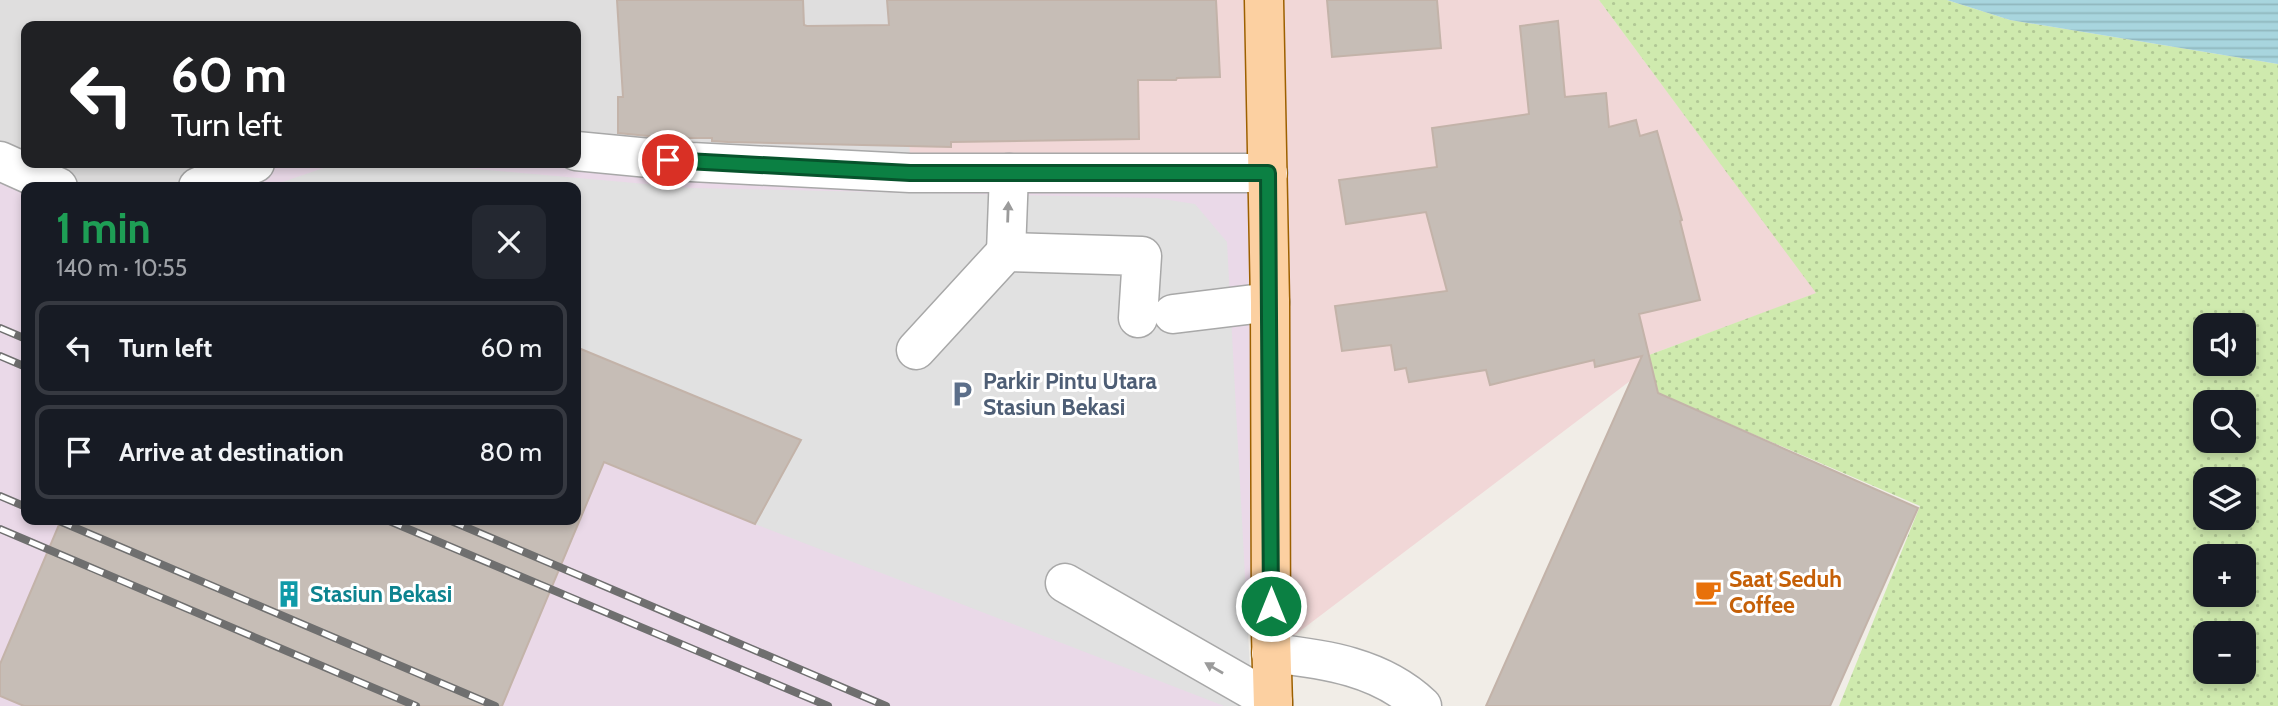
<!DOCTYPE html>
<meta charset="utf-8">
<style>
:root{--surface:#171b24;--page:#242831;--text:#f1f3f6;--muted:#9ea1a6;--line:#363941}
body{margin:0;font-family:Cabin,sans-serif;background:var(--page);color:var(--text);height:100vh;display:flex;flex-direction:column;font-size:26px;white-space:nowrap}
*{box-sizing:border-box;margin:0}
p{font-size:23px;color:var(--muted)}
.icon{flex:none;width:38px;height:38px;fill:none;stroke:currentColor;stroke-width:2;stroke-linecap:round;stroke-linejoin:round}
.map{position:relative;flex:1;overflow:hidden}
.sheet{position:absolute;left:21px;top:182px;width:560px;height:343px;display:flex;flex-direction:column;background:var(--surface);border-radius:14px;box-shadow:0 4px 10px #0003}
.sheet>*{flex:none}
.top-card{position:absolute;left:21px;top:21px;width:560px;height:147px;border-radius:14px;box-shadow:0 4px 10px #0003;background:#202124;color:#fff;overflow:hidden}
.tools{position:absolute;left:2193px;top:313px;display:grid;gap:14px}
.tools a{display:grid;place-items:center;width:63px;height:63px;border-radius:14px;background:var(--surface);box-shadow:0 4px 10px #0003;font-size:35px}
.pin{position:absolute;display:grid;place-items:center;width:60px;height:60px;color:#fff;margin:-30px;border:4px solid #fff;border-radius:50%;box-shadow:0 2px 7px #0007}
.me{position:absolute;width:77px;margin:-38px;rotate:0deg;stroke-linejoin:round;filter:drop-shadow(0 0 5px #0008)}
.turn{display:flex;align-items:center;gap:24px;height:147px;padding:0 35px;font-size:32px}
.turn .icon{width:91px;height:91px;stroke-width:2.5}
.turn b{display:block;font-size:49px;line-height:60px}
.round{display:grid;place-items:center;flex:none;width:74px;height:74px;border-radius:14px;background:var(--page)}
.head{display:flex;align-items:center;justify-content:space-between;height:119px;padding:0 35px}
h1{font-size:42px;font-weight:700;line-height:52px;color:#1e9e55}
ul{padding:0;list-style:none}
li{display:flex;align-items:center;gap:21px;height:94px;margin:0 14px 10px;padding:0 21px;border:4px solid var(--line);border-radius:14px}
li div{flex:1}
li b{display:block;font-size:26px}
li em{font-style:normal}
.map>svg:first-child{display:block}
</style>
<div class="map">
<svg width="2278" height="706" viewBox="0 0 2278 706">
<defs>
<pattern id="grass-dots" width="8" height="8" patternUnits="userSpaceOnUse" patternTransform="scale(1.75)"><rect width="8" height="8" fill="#cfeaae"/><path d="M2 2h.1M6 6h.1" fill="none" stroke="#b1c895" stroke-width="1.8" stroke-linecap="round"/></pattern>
<pattern id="water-rules" width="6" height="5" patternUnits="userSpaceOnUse" patternTransform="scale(1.75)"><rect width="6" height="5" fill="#a8d5de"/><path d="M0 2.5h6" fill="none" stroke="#90b7be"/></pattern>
</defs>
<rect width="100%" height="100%" fill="#f1ede7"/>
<polygon fill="#dfdede" points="0,0 1264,0 1268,173 576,151 576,26 26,26 26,163 255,163 198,187 58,187 0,161"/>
<polygon fill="#f1d7d7" points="907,0 1599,0 1817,293 1649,355 1630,381 1271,653 1270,302 910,173"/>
<polygon fill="#ead9e8" points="255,163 576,163 1268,173 1270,302 1243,706 0,706 0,166 26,187 26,520 576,520 576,187 198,187"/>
<path fill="url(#grass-dots)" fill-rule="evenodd" d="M1599 0H1947L2010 20 2278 64V706H1839L1920 506 1630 381 1649 355 1816 293ZM2205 326H2244V364H2205ZM2205 402H2244V441H2205ZM2205 480H2244V518H2205ZM2205 556H2244V595H2205ZM2205 634H2244V672H2205Z"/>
<polygon fill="#e1e1e1" points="338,163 408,163 691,188 1156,198 1195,204 1227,242 1252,706 1224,706 755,524 800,440 576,347 576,187 268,187"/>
<polygon fill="url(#water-rules)" points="1947,0 2278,0 2278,64 2010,20"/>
<g fill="#c6bdb6" stroke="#c3b3a9" stroke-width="2">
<polygon points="617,0 803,0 804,25 807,26 889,25 887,0 1216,0 1220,77 1177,78 1176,80 1138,80 1139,139 951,142 951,147 728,142 712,141 712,138 669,138 618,133 618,97 623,97"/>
<polygon points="1327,0 1437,0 1441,48 1332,57"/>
<polygon points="1558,21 1565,97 1606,93 1609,127 1636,120 1640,136 1657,131 1682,220 1680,221 1700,300 1639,314 1658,393 1918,508 1830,706 1486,706 1642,356 1595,367 1594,360 1490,385 1486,370 1409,382 1406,368 1395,370 1391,345 1342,351 1335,306 1447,291 1426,212 1346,224 1339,180 1437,167 1432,128 1529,114 1520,26"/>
<polygon points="576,347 801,440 755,524 604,462 502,706 24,706 0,696 0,664 61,520 576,520"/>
</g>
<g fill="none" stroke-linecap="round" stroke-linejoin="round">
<defs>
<g id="minor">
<polyline points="576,151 691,162 910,173 1268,173"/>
<polyline points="0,161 58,187"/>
<polyline points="198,187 255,163"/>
<polyline points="1006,252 1009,173"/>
<polyline points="1173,314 1270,302"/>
<polyline points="916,350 1006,252 1142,256 1138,318"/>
<polyline points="1065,583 1273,702"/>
<path d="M1271 653C1325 659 1381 667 1422 706"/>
</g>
<polyline id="major" points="1264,0 1270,302 1271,634 1273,706"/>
</defs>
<use href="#minor" stroke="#a8a8a8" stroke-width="41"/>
<use href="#major" stroke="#9d6000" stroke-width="41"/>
<use href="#minor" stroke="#fff" stroke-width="38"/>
<use href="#major" stroke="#fcd0a1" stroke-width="38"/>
<defs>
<g id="rail">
<polyline points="0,328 26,339"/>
<polyline points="0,356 26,367"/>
<polyline points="0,496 26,507"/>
<polyline points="57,520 495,706"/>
<polyline points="387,520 828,706"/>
<polyline points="449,520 886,706"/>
<polyline points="0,529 416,706"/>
</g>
</defs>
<use href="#rail" stroke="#6f6f6f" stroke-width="8"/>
<use href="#rail" stroke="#fff" stroke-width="5" stroke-dasharray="16" stroke-linecap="butt"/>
</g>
<defs><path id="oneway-solid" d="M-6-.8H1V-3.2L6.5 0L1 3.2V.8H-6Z" transform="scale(1.75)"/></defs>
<g fill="#9b9b9b">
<use href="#oneway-solid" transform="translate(1008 212) rotate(-88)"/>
<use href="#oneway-solid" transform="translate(1214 668) rotate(-150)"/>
</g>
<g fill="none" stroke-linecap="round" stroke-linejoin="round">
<defs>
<polyline id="route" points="668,160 910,173 1268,173 1271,606"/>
</defs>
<use href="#route" stroke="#07532c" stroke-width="18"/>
<use href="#route" stroke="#0b8043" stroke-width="12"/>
</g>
<defs>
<symbol id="parking-bare" viewBox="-9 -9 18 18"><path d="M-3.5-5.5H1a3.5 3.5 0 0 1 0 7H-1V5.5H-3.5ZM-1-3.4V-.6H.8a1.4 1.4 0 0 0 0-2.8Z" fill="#5c6f8a" stroke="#fff" stroke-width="2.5" paint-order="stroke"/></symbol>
<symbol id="cafe-bare" viewBox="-9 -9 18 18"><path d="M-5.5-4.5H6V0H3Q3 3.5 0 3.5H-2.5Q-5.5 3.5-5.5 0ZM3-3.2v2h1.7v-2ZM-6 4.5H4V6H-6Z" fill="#e8710a" stroke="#fff" stroke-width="2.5" paint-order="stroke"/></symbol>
<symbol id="building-bare" viewBox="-9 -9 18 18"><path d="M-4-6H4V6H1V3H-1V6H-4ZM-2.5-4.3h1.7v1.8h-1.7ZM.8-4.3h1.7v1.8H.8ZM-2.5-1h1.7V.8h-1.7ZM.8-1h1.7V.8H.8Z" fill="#0f9aa8" stroke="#fff" stroke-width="2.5" paint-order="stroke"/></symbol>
</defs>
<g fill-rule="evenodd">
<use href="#parking-bare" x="943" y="375" width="38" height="38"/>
<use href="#cafe-bare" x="1689" y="573" width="38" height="38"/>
<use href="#building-bare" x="270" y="575" width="38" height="38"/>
</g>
<g text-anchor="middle" stroke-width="6" stroke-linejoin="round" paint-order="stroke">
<g font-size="23" font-weight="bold" fill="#4e5e75" stroke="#fff" text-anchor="start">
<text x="983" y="389">Parkir Pintu Utara<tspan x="983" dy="26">Stasiun Bekasi</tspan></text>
</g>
<g font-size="23" font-weight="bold" fill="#c56008" stroke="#fff" text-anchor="start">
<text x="1729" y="587">Saat Seduh<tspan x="1729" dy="26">Coffee</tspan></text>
</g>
<g font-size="23" font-weight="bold" fill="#0d838f" stroke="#fff" text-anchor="start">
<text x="310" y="602">Stasiun Bekasi</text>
</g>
</g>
</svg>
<div class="tools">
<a><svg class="icon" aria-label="sound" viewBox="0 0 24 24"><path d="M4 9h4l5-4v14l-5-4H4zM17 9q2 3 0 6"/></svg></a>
<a><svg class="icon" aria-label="search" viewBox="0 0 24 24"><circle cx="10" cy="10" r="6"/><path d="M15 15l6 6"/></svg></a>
<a><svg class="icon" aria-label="layers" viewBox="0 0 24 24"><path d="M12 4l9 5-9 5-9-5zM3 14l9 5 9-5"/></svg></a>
<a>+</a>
<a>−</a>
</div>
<div class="pin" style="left:668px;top:160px;background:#d93025"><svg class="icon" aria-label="arrive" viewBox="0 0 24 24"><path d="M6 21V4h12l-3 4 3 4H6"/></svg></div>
<svg class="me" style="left:1271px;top:606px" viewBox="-20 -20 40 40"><circle r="17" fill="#0b8043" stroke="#fff" stroke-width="3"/><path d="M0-11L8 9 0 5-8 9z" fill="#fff"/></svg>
<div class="top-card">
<div class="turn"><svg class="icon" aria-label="left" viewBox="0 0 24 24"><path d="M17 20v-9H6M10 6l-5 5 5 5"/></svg><div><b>60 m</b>Turn left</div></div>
</div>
<section class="sheet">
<div class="head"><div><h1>1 min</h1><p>140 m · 10:55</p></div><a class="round"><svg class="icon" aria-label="close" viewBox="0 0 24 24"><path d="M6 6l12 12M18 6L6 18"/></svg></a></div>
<ul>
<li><svg class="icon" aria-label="left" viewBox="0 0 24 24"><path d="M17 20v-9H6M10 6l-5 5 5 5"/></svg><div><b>Turn left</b></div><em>60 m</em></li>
<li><svg class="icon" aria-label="arrive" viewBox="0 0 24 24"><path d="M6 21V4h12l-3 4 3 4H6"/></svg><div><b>Arrive at destination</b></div><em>80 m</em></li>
</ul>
</section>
</div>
